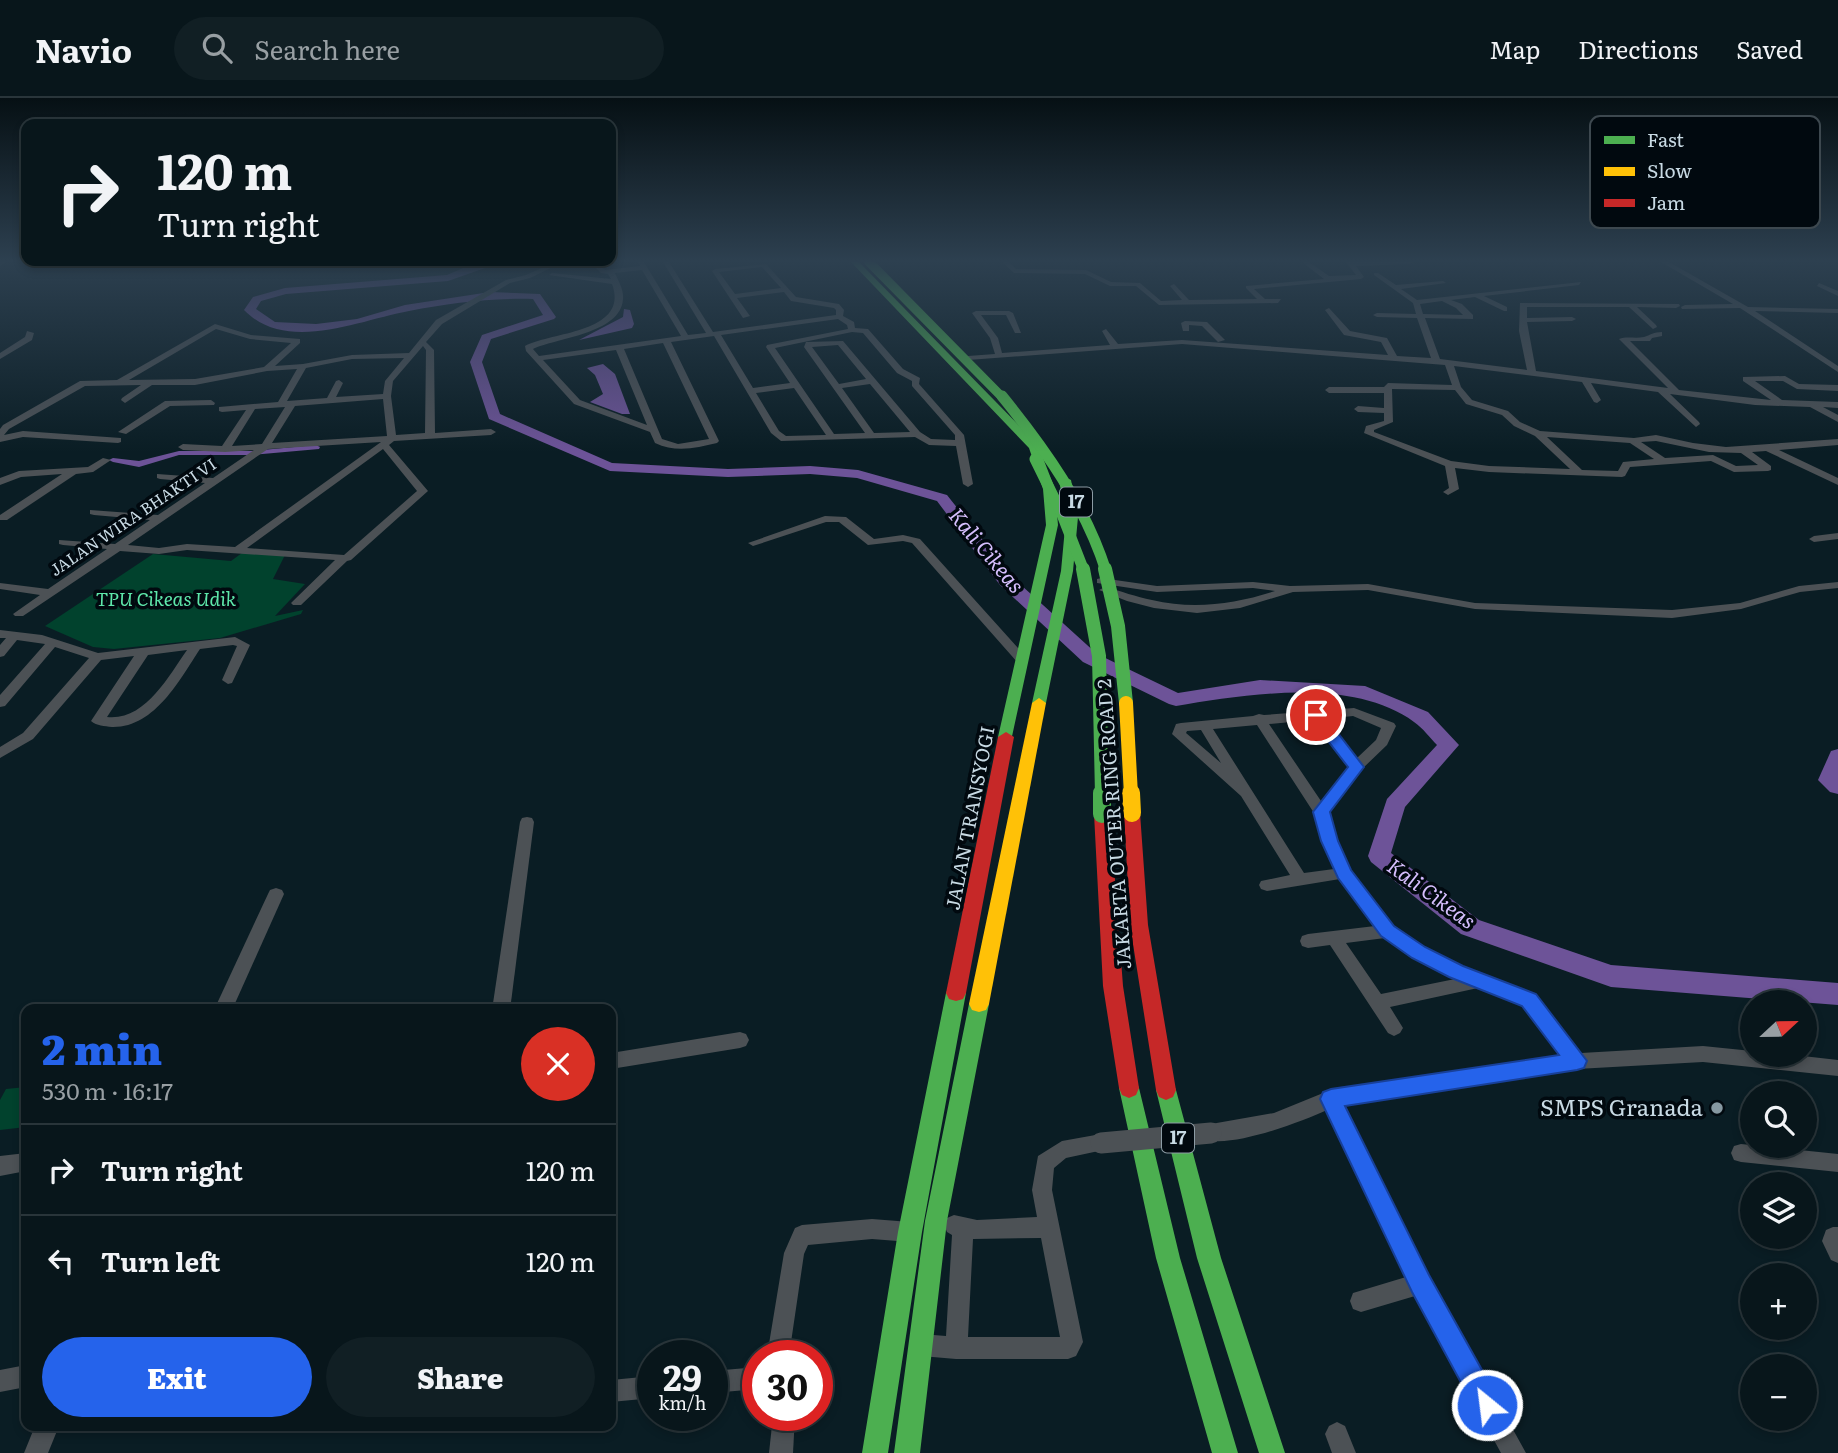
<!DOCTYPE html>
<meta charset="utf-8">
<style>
:root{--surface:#08161b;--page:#111f24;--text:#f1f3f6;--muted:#989fa3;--line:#29353a;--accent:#2563eb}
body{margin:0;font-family:Literata,serif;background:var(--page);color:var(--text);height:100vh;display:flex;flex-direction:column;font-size:26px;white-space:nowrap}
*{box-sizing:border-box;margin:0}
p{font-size:23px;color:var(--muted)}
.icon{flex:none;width:38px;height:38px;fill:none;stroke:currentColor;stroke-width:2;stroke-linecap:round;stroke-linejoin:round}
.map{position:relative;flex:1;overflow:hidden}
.sheet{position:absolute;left:21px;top:906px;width:595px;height:427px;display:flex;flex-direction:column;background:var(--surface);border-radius:14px;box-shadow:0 4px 10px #0003,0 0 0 2px var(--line)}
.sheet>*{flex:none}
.hud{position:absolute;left:21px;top:21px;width:595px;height:147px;border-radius:14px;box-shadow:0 4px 10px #0003,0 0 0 2px var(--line);background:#08161b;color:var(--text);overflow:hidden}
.needle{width:46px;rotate:68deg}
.controls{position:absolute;left:1740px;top:892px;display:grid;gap:14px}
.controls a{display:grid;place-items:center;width:77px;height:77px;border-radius:50%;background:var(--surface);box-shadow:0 4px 10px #0003,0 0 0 2px var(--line);font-size:35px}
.speed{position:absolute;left:637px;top:1242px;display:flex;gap:14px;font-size:35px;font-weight:700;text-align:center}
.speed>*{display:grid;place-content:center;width:91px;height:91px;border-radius:50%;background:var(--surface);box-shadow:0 4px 10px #0003,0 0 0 2px var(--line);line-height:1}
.speed small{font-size:18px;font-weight:400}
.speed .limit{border:10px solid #d22;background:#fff;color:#111}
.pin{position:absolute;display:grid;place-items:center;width:60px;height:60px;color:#fff;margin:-30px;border:4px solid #fff;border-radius:50%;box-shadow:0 2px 7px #0007}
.me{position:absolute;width:77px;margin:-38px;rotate:331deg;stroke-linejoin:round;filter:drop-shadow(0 0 5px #0008)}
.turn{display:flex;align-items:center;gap:24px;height:147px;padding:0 21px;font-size:32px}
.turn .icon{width:91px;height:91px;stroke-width:2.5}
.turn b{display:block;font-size:49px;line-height:60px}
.round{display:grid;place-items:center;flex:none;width:74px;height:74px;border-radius:37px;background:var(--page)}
.overview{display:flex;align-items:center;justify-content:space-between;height:119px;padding:0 21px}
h1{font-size:42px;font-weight:800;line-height:52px;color:var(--accent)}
.cta{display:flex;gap:14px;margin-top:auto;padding:14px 21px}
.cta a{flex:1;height:80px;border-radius:42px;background:var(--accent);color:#fff;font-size:28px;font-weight:800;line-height:80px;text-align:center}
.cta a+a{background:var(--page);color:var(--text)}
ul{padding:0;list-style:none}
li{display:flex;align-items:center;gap:21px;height:91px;padding:0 21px;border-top:2px solid var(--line)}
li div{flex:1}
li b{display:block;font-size:26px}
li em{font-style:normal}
header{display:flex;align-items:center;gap:42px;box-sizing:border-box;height:98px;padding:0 35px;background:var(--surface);border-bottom:2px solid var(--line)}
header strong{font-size:33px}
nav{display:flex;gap:38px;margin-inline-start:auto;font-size:24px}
.search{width:490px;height:63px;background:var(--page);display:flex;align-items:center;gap:18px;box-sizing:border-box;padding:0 24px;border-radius:38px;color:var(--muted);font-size:26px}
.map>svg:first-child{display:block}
</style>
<header>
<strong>Navio</strong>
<div class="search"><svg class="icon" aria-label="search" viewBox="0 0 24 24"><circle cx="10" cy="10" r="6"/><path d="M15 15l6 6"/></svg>Search here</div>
<nav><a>Map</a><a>Directions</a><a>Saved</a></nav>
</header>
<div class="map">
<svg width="1838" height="1355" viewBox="0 0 1838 1355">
<rect width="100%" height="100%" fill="#0a1d24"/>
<g fill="#01422d">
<polygon points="246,452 287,453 273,481 305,486 275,518 303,512 301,516 220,540 114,551 93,549 45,528 153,456 231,463"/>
<polygon points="26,989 26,1029 0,1032 0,1002 6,991"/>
</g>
<g fill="#6d5398">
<polygon points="624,211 630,212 634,226 632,230 579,242 623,219"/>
<polygon points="603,266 615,276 630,316 622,316 590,304 603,296 595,277 587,270"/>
</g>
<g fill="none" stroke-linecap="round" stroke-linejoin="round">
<polygon fill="#6d5398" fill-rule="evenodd" points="316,347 320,349 319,351 251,357 179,357 139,369 113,364 109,362 113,360 139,363 179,353 251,353"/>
<g fill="#6d5398" fill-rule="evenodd">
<path d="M477 164H487L485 170 448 183 286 196 261 203 256 211 275 224 316 226 357 221 405 207 490 194 540 196 556 219 554 221 491 241 482 264 500 316 612 365 728 371 810 368 858 372 947 397 1012 479 1097 556 1178 595 1260 582 1365 588 1428 614 1459 647 1405 709 1391 755 1479 822 1611 867 1838 885V907L1611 889 1461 836 1371 764 1368 758 1387 701 1437 647C1430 640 1423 630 1414 624 1353 579 1246 596 1176 608L1169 606 1083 564 1000 487 937 403 857 380 810 376 728 379 610 373 489 321 470 264 482 237 543 217 533 201C491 200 451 205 409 213 359 222 287 256 244 212L253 199 285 190 447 177Z"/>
<polygon points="1838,651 1838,696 1830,694 1818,682 1831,653"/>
</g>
<g fill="#4c5155" fill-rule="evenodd">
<polygon points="0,164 6,164 0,168"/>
<path d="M555 164H563L530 180 510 185 442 226 426 244 434 252 435 335 491 331 496 334 491 337 394 343 389 347 428 393 351 462 347 463 301 507H293L291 505 335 462 187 452 159 456 120 453 23 518H15L13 516 40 497 0 491V485L48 491 107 451 63 447 59 446V442L115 446 150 422 94 417 90 416V412L158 417 205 385 160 381 157 380V376L213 380 254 352 225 354 183 352 178 349 183 346 222 348 246 312 222 314 219 313V309L278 304 297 271 267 273 195 287H152L125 305 121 302 122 300 141 287 85 288 9 331 4 337 23 333 121 340V344L118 345 23 339 0 344V331L3 327 80 283 117 282 215 226 251 237 300 241V245L275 268 303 266 352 257 409 255 436 222 506 182 526 177ZM216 231 250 241 291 245 264 269 195 281 129 282ZM423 248 426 252 425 335 396 337 391 298 393 283ZM404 260 385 283 383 296 336 299 343 285 339 282 336 283 327 300 287 303 306 270 352 261ZM383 301 387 338 272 345 295 308ZM285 309 262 346 232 348 255 311ZM381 344 235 449 187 446 159 450 128 447 268 351ZM383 351 417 393 344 457 247 450Z"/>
<path d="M590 164H597L605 172 640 168 638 164H644L688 237 706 235 663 164H669L713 234 836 217V212L834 210 791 203 784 194 737 200 750 218 743 220 712 173 715 171 766 166 796 199 839 206 844 212 843 218 854 224 855 230 868 231 903 271 920 280 919 286 964 337 973 386 968 389 963 386 956 348 929 347 915 339 781 343 771 335 714 238 671 244 719 343 717 345C696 350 676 355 655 345L650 334 574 306 526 253 525 248C551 234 630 235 612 186L549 177 552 175 611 181 608 176 601 175ZM762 169 781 190 735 196 719 174ZM642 172 681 238 539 258 533 251C555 240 621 236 623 201 624 192 618 182 615 175ZM838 221 847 227 848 231 767 247 766 249 790 285 753 290 721 237ZM852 234 863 235 897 275 912 283V288L955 337V342L931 341 920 334 843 243 806 244 804 249 865 335 834 336 775 250ZM663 245 709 341 678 346 662 341 624 251ZM838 247 866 281 839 286 812 249ZM616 252 647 327 580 302 543 262ZM870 286 910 334 874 335 842 290ZM794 290 826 337 786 338 779 333 756 295Z"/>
<polygon points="1002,164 1009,164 1016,171 1086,172 1111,184 1140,185 1161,203 1182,202 1170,188 1174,186 1189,202 1257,201 1246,190 1246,188 1324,181 1302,164 1309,164 1329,178 1356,177 1346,164 1413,164 1410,166 1356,168 1364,179 1361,181 1254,191 1265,201 1281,201 1278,205 1159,207 1136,188 1110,188 1085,176 1014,175"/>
<polygon points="1661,164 1669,164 1748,209 1838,211 1838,215 1755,213 1838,268 1838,274 1740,210 1682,211 1681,209 1685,207 1733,206"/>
<path d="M1374 175H1378L1396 187 1443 183 1446 185 1401 191 1417 202 1581 184 1579 187 1484 198 1507 209V213H1504L1475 199 1451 202 1462 206 1473 217V221L1425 220 1440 261 1527 272 1519 233 1520 205 1679 206 1680 208 1676 210 1637 209 1656 227 1657 229 1653 231 1629 209H1527V220L1572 219 1576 221 1572 223 1527 224 1536 273 1668 290 1619 241C1627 238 1635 241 1644 239 1650 237 1654 234 1662 234V238L1652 240 1650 243H1630L1679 292 1771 302 1743 283V279L1785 278 1799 286 1838 287V293L1797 291 1783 283H1755L1782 302 1838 304V310L1823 309 1838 317V324L1810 309 1755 307 1670 296 1699 324 1700 326 1696 329 1658 294 1591 285 1601 302 1597 305 1594 304 1582 284 1454 268 1461 289 1472 302 1508 313 1520 324 1540 333 1634 340 1656 337 1693 345 1726 349 1838 341V347L1779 352 1838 380V387L1766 353 1752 354 1771 368V372L1768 373 1734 374 1711 363 1630 369 1625 378 1622 379 1489 374 1455 370 1459 391 1448 397 1443 394 1449 390 1445 368 1364 335 1366 328 1384 323V315L1358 314 1354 311 1358 308 1384 310V295H1329L1325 292 1329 289H1384L1388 285 1452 287 1445 267 1182 246 968 262 964 260 968 258 995 256 990 240 972 215 976 213H1009L1013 215 1021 235H1015L1006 217H981L998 240 1002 255 1110 247 1102 233 1106 231 1118 246 1182 242 1388 257 1381 244 1344 237 1325 212 1329 210 1350 233 1387 240 1397 258 1431 260 1417 220 1377 219 1373 217 1377 215 1416 216 1413 205 1374 177ZM1442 203 1456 210 1463 217 1423 216 1420 206ZM1392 291 1455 292 1466 306 1502 317 1514 328 1535 338 1570 371 1489 368 1451 363 1374 334V332L1393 324ZM1547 339 1630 345 1654 361 1623 364 1618 373 1582 372ZM1656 343 1709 354 1741 355 1758 367 1736 368 1713 357 1665 360 1641 344Z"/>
<polygon points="1819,185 1838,193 1838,198 1817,188"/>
<polygon points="1185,223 1207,224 1225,242 1218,244 1202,228 1189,227 1189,233 1183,233 1181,225"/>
<polygon points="27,233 34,235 32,242 0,261 0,255 25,239"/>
<polygon points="211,302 215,305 214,307 170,308 126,336 118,334 165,303"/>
<polygon points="103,360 111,362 93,374 76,376 7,422 0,422 0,417 62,376 21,379 0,387 0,380 19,373 88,369"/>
<polygon points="825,418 846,419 874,441 903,437 920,441 1026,559 1028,562 1026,565 1018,565 912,445 903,443 868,447 839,424 826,424 753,448 748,445"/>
<polygon points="1838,435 1838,441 1814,444 1809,441 1814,438"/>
<path d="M1101 480 1157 488 1253 484 1290 488 1368 486 1475 505 1672 512 1740 505 1799 488 1838 484V490L1800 494 1741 511 1672 520 1475 511 1368 492 1293 494 1240 510 1197 515 1154 510 1127 503 1099 492 1105 489C1121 493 1136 499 1152 502 1194 512 1235 506 1275 493L1253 490 1157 494 1097 485V481Z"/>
<path d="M0 532 42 537 98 555 235 539 250 547 232 585 228 586 222 582 237 548 233 547 200 551C180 581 155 630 112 629 104 628 97 628 91 623L134 558 101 562 33 641 0 660V649L23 635 89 560 55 549 5 608 0 609V597L45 546 17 542 4 558 0 559V547L6 540H0ZM187 552C168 579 145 623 107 619L148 557Z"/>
<path d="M1354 610 1394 625 1396 628 1387 647 1361 672 1328 715 1336 743 1350 772 1394 828 1425 850 1462 869 1535 897 1581 955 1703 948 1752 953V957H1794L1838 962V978L1703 964 1577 971 1343 1007 1428 1178 1526 1355H1501L1415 1198 1361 1214 1353 1211 1350 1203 1353 1195 1406 1179 1327 1012C1301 1024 1230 1051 1204 1041L1201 1035 1204 1029 1211 1026 1274 1015 1333 991 1562 957 1523 907 1478 890 1390 909 1403 930 1400 935 1394 938 1388 935 1330 847 1308 850 1302 848 1300 843 1302 838 1308 836 1375 828 1340 781 1267 793 1261 791 1259 787 1261 783 1290 777 1241 698 1172 636 1176 626 1181 625 1253 618 1259 616 1264 617ZM1353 618 1381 630 1376 642 1357 660 1326 621ZM1313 622 1348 669 1321 703 1269 626ZM1257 627 1314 715 1322 743 1334 771 1304 775 1213 631ZM1201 632 1221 665 1186 635 1187 633ZM1385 840 1413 860 1455 881 1381 896 1346 845Z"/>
<polygon points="527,719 532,720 534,724 510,912 492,912 520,724 522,720"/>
<polygon points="276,790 282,792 284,796 232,912 214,912 268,796 270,792"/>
<polygon points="740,934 746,936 749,942 746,948 740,950 611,971 611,955"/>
<path d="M1101 1036 1108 1039 1111 1045 1108 1051 1066 1060 1054 1070 1052 1092 1083 1244 1076 1258 1068 1261H956L921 1258 913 1255 910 1247 913 1239 921 1236 946 1238 952 1137 947 1134 944 1127 947 1120 954 1117 977 1122 1037 1119 1032 1092 1038 1058 1062 1043ZM1041 1140 1060 1239H968L973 1141Z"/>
<polygon points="1741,1046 1838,1056 1838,1074 1741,1064 1734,1062 1731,1055 1734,1048"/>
<polygon points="26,1055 26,1073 0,1078 0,1058"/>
<polygon points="872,1121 910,1124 917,1127 920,1134 917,1141 910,1144 872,1141 808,1147 804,1156 789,1258 767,1258 784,1155 795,1130 802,1127"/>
<polygon points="1833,1129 1838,1129 1838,1165 1831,1162 1822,1143 1826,1132"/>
<polygon points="26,1267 26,1289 0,1294 0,1272"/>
<polygon points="758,1269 758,1291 712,1295 712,1273"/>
<polygon points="653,1278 653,1300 611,1304 611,1282"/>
<polygon points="773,1318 795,1318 793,1355 769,1355"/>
<polygon points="1337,1324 1345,1328 1356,1355 1332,1355 1325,1336 1329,1328"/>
<polygon points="35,1328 59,1328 48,1355 24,1355"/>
</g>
<g fill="#4caf50" fill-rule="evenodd">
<polygon points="851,164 859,164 1038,347 1055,391 1058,427 1011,643 1001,643 998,639 1046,427 1043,391 1029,350"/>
<polygon points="1065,379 1071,382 1078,419 1073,473 1046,605 1039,610 1032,605 1061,473 1066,419 1059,382"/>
<polygon points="956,887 963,889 966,895 922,1134 888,1355 862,1355 898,1134 946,895 949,889"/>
<polygon points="979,898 986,900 989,906 947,1123 920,1355 894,1355 925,1123 969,906 972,900"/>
<polygon points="1129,980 1136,983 1139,990 1180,1160 1238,1355 1212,1355 1156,1160 1119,990 1122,983"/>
<polygon points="1166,982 1173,985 1176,992 1221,1160 1285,1355 1259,1355 1197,1160 1156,992 1159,985"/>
</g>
<polygon fill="#ffc107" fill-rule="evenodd" points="1039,600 1046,605 989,906 986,912 979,914 972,912 969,906 1032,605"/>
<g fill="#c62828" fill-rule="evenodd">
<polygon points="1006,634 1014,639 966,895 963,901 956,903 949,901 946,895 998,639"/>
<polygon points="1132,709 1138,711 1140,715 1148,827 1176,992 1173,999 1166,1002 1159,999 1156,992 1130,827 1124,715 1126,711"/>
<polygon points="1102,710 1108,712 1110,716 1123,888 1139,990 1136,997 1129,1000 1122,997 1119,990 1103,888 1094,716 1096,712"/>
</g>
<polyline stroke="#4c5155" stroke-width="21" points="1101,1045 1211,1035"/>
<polyline stroke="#4caf50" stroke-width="9" points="869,164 1003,300"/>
<g stroke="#4caf50" stroke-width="11">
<path d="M1002 298C1045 351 1085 407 1106 473"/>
<polyline points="1035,361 1061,414 1084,473"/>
</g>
<g stroke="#4caf50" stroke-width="14">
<polyline points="1083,471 1099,558 1102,697"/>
<polyline points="1105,471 1118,528 1126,605"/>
</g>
<polyline stroke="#4caf50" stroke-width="18" points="1102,716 1102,695"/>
<polyline stroke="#ffc107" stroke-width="14" points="1126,605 1131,697"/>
<polyline stroke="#ffc107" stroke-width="18" points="1131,695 1132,715"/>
</g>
<linearGradient id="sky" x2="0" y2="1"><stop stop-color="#061014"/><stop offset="0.46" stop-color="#2d4050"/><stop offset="1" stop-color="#2d4050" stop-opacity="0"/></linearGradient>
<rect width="1838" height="354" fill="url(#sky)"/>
<polygon fill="#2563eb" stroke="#184099" stroke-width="2" points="1316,612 1321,613 1364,669 1330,714 1338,743 1351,772 1394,828 1425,849 1463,868 1536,896 1587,963 1584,970 1577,972 1345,1008 1429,1177 1496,1297 1500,1307 1496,1316 1487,1320 1478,1316 1412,1194 1320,1001 1323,994 1331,991 1559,957 1522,908 1449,879 1412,860 1381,838 1338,780 1321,743 1313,714 1348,669 1308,617"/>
<circle fill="#8698a1" stroke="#01090f" stroke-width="2.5" cx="1717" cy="1010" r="7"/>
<g text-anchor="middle" stroke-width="7" stroke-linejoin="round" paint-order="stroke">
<g font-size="16" fill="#c8dae4" stroke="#01090f">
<text transform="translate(133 419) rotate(-34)" y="6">JALAN WIRA BHAKTI VI</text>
</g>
<g fill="#01090f" stroke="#8c9ba4" stroke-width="2">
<rect x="1060" y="389.5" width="32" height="29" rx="5"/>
<rect x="1162" y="1025.5" width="32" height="29" rx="5"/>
</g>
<g font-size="18" font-weight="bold" fill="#c8dae4">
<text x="1076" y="410">17</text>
<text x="1178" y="1046">17</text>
</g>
<g font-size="19" font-style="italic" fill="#5ee8ab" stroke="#01090f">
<text x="166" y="508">TPU Cikeas Udik</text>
</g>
<g font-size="19" fill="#c8dae4" stroke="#01090f">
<text transform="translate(970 720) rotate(-79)" y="7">JALAN TRANSYOGI</text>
<text transform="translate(1114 726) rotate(-94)" y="7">JAKARTA OUTER RING ROAD 2</text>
</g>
<g font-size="21" font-style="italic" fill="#d5befd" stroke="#01090f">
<text transform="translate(986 453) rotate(50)" y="7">Kali Cikeas</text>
<text transform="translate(1431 796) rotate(36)" y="7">Kali Cikeas</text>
</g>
<g font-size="23" fill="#c8dae4" stroke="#01090f" text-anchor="end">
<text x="1703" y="1018">SMPS Granada</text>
</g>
</g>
<rect x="1590" y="18" width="230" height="112" rx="10" fill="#01090f" stroke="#3d484f" stroke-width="2"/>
<rect x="1604" y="38" width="31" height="8" fill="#4caf50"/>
<rect x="1604" y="69" width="31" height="9" fill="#ffc107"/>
<rect x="1604" y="101" width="31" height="8" fill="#c62828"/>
<g font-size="19" fill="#c8dae4">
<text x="1647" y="49">Fast</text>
<text x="1647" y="80">Slow</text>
<text x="1647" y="112">Jam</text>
</g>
</svg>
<div class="controls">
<a><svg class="needle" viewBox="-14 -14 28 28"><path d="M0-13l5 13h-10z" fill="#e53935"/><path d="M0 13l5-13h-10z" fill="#989fa3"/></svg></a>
<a><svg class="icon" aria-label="search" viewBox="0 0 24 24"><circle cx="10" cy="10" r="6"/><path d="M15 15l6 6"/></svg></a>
<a><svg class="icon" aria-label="layers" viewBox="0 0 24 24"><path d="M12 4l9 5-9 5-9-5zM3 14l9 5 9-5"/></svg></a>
<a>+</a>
<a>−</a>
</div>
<div class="speed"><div>29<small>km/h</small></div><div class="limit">30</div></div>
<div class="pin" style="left:1316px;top:617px;background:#d93025"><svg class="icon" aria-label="arrive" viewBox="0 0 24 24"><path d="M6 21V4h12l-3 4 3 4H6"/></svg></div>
<svg class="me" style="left:1487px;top:1307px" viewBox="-20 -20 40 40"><circle r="17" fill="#2563eb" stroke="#fff" stroke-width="3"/><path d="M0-11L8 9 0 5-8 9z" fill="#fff"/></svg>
<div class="hud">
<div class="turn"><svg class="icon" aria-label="right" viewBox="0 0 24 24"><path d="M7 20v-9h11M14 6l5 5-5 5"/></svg><div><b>120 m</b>Turn right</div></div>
</div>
<section class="sheet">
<div class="overview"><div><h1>2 min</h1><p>530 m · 16:17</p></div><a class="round" style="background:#d93025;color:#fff"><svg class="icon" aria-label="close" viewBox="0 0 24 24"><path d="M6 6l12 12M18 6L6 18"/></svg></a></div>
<ul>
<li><svg class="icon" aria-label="right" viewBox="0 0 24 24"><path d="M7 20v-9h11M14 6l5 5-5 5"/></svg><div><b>Turn right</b></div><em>120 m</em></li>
<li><svg class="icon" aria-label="left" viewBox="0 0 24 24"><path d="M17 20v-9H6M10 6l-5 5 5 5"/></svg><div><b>Turn left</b></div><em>120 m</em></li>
</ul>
<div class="cta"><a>Exit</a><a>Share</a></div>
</section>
</div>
